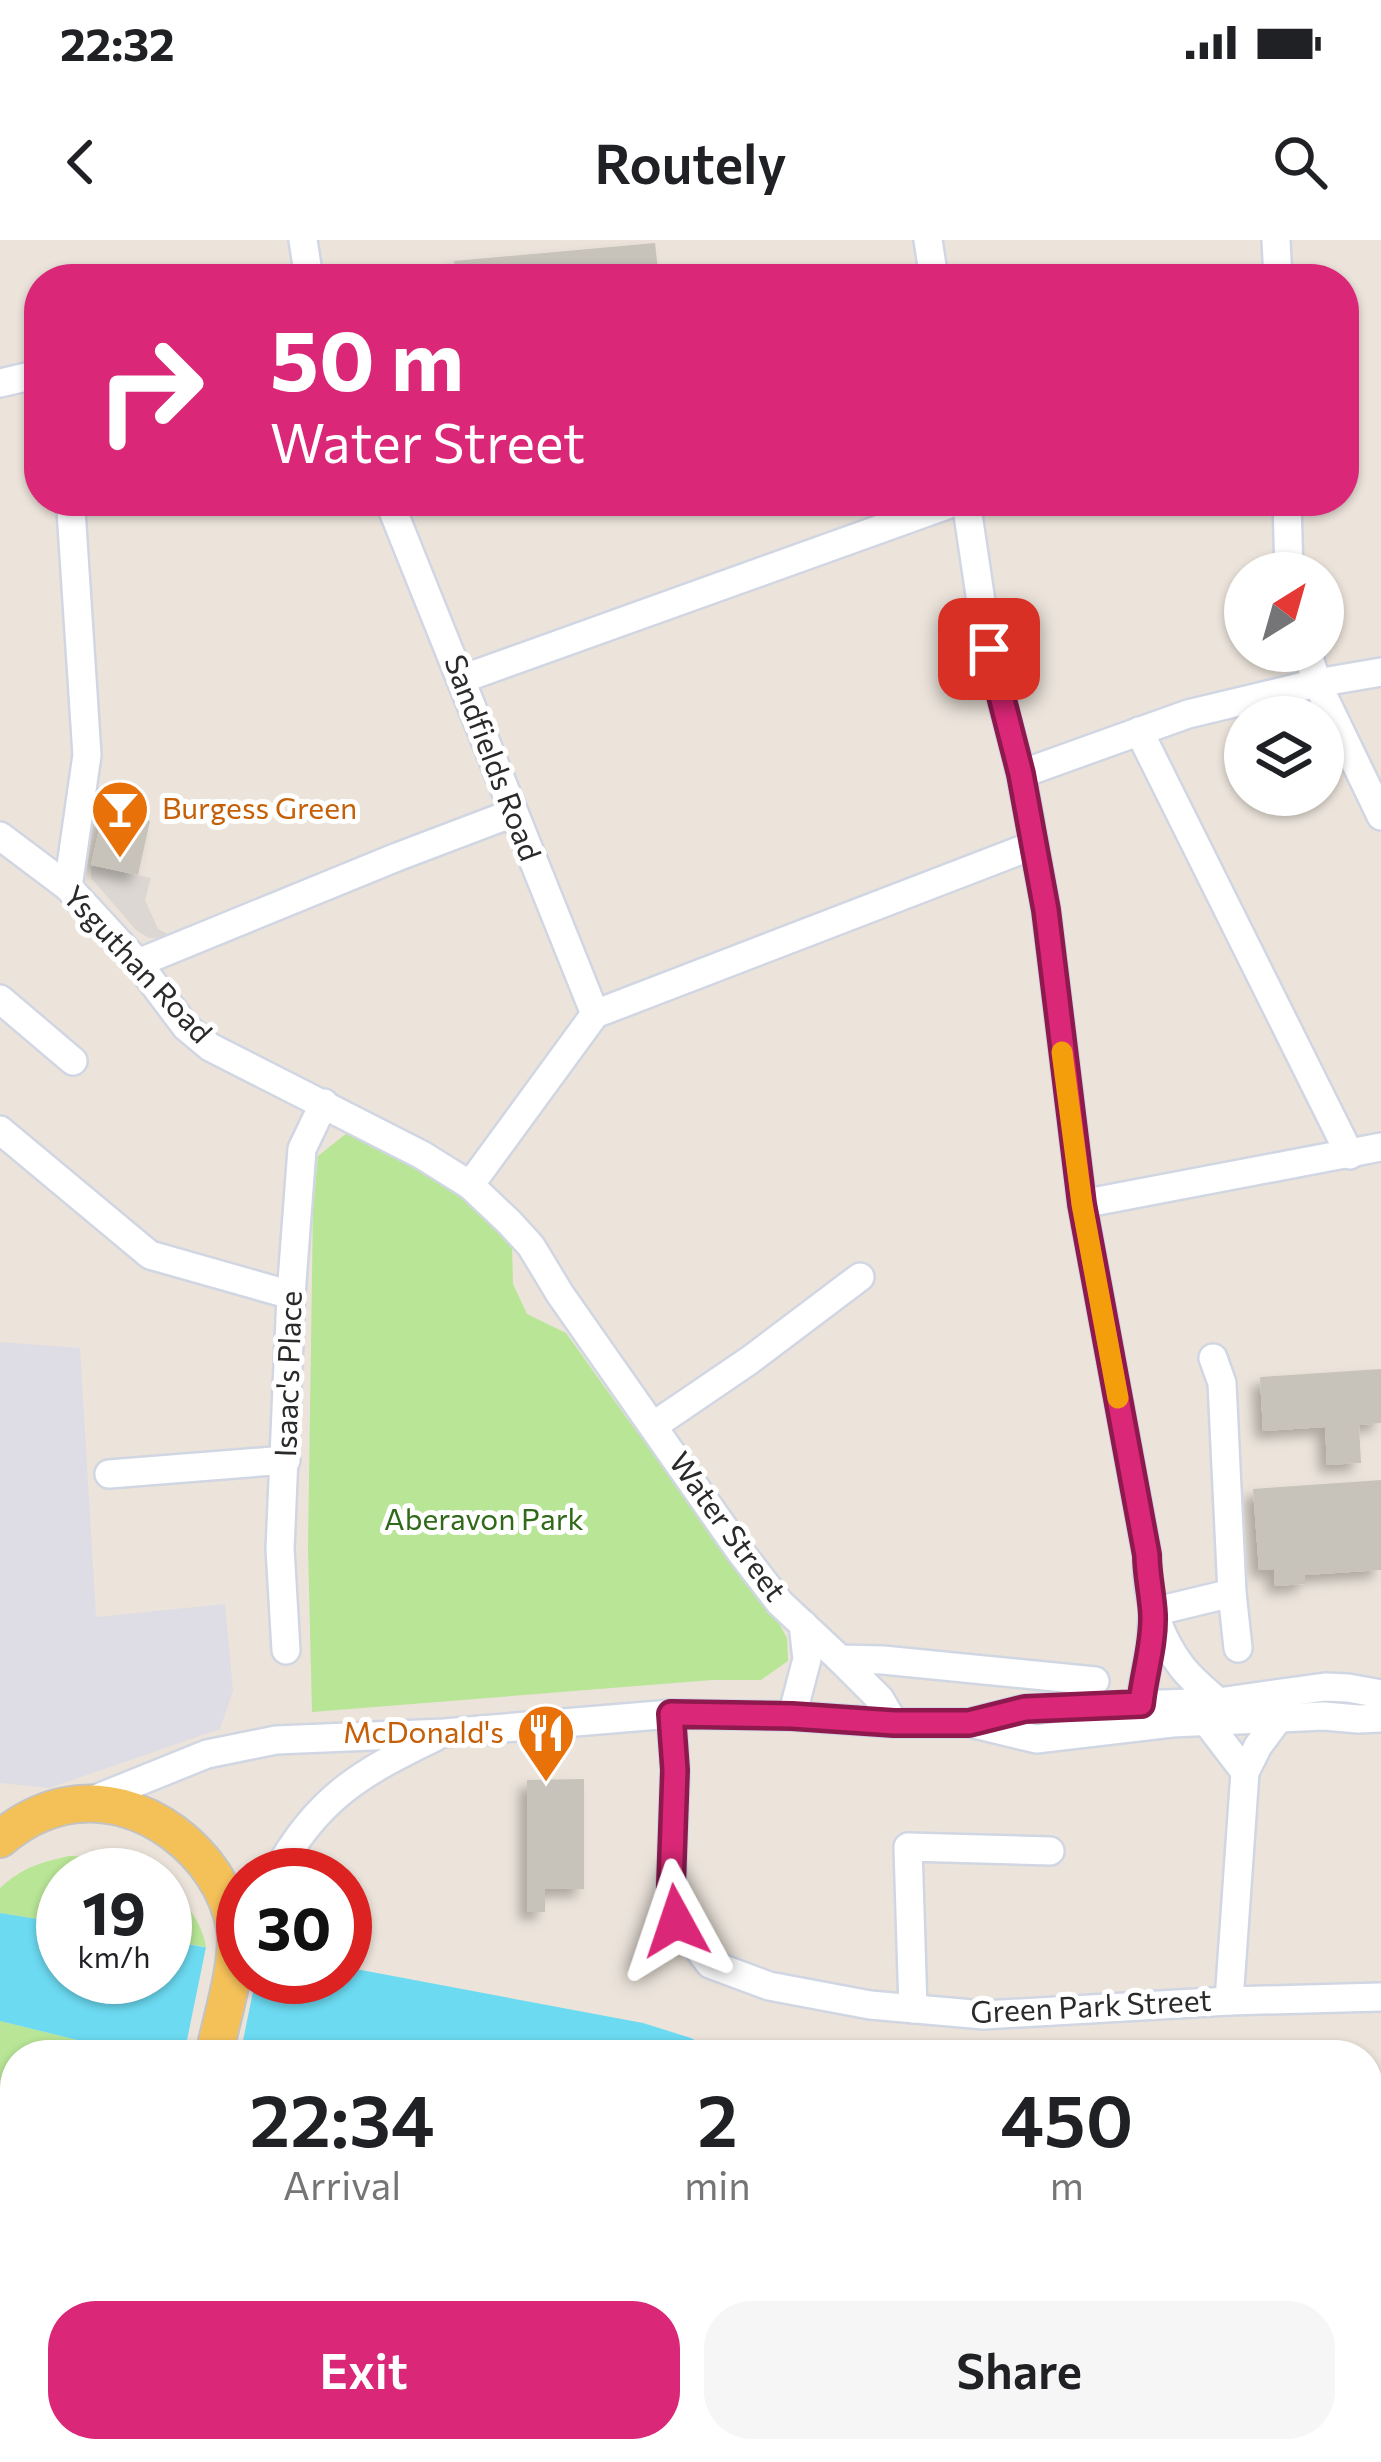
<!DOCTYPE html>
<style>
:root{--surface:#fff;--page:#f6f6f6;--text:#202124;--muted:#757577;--accent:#db2777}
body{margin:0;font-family:Commissioner,sans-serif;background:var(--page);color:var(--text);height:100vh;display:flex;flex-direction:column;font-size:45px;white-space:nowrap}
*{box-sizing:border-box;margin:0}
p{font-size:39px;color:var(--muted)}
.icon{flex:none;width:66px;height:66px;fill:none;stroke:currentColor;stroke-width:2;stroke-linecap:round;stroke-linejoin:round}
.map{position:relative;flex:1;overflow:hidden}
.details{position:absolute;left:0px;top:1800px;width:1383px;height:423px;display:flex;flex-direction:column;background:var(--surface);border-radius:48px 48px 0 0;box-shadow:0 3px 9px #0004}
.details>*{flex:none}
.guide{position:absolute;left:24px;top:24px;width:1335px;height:252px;border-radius:48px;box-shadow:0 3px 9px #0004;background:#db2777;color:#fff;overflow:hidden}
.needle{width:78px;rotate:37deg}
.tools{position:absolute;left:1224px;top:312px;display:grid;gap:24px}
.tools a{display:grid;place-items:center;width:120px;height:120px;border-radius:50%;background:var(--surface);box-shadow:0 3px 9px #0004;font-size:60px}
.speed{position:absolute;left:36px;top:1608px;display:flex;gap:24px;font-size:60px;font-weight:700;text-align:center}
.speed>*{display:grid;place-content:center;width:156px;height:156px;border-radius:50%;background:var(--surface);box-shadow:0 3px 9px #0004;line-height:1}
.speed small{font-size:30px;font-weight:400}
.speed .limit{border:18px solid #d22;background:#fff;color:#111}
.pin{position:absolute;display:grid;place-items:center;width:102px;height:102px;color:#fff;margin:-51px;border-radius:24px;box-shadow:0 6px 18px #0006}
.me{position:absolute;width:132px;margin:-66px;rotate:355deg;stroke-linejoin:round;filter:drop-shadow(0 0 9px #0008)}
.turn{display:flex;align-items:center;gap:42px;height:252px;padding:0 48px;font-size:54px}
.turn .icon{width:156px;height:156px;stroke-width:2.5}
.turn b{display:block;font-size:84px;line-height:102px}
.eta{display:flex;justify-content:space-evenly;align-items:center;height:204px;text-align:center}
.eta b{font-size:72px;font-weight:600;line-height:84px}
.primary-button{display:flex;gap:24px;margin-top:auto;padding:24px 48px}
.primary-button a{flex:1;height:138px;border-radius:48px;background:var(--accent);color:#fff;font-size:48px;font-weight:600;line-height:138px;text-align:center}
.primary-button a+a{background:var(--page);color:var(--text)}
.status{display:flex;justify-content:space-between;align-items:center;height:84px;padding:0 60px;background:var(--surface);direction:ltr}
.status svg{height:33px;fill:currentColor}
header{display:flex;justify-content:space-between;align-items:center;height:156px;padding:0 48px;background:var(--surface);font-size:54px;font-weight:600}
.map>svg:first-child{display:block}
</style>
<div class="status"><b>22:32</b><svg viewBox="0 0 49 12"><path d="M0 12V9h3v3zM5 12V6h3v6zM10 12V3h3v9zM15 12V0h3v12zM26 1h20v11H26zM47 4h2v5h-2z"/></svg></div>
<header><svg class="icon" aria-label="back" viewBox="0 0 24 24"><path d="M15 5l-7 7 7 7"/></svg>Routely<svg class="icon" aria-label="search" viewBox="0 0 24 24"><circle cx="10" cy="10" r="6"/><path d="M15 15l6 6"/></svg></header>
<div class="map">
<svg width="1381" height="2222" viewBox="0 0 1381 2222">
<defs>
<filter id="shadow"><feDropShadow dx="-8" dy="8" stdDeviation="6" flood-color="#0004"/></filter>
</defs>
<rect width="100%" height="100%" fill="#ece4db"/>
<g fill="#dedce5">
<polygon points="0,1102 80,1108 96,1377 225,1364 233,1451 220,1489 49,1548 0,1543"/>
<polygon points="1368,2017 1381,2017 1381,2222 452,2222 449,2217 456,2208 1368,2208"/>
<polygon points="4,2055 15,2076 15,2208 116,2208 118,2212 110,2222 0,2222 0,2057"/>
</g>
<g fill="#b8e596">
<polygon points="352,889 420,928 464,958 512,1005 513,1044 527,1074 566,1093 626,1177 773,1372 787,1398 788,1421 761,1440 712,1440 312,1472 308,1307 313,968 318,916"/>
<path d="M69 1616C99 1616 121 1622 148 1635H63V1683L0 1673V1648C23 1627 39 1623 69 1616Z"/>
<path d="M165 1645C186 1662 201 1680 206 1707L165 1700Z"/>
<polygon points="0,1781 138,1815 15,1815 15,1878 0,1866"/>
<rect x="1368" y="2001" width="13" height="176"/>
</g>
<polygon fill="#dcd7d2" points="91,625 151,638 145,660 158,689 168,694 161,698 149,698 136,690 91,638"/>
<polygon fill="#6cdaf1" points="0,1673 63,1683 63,1737 165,1737 165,1700 243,1714 243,1737 345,1737 345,1727 643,1783 691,1798 721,1815 138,1815 0,1781"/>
<polygon fill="#ece4db" points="206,1707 243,1714 243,1737 256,1737 240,1815 184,1815"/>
<g fill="#c7c2ba" filter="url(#shadow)">
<polygon points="655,3 659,39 456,39 454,21"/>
<polygon points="105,563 135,570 133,578 150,581 138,635 91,625"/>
<polygon points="1381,1129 1381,1183 1359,1185 1361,1223 1327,1225 1325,1187 1263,1191 1260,1137"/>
<polygon points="1381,1240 1381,1330 1305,1335 1305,1344 1275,1346 1274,1329 1259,1330 1253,1249"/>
<polygon points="584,1539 584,1649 545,1649 545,1672 527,1672 527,1540"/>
<polygon points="1368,2177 1381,2177 1381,2222 1097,2222 1097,2208 1368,2208"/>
</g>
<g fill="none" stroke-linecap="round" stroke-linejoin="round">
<defs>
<g id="minor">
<polyline points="303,0 309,39"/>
<polyline points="928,0 934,39"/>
<polyline points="1276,0 1278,39"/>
<polyline points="0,143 39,134"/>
<polyline points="389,261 595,774"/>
<path d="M966 261 987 402 1021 534 1046 670 1082 964 1147 1315C1147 1355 1157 1395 1182 1427 1192 1440 1206 1451 1218 1462"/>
<polyline points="1287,261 1289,333"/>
<polyline points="1307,411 1317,443 1381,576"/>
<polyline points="462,439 958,261"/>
<polyline points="1139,491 1350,915"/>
<polyline points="1021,534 1188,474 1317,443 1381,432"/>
<polyline points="0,596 68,647 138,723 186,787 210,807 422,915 470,945 510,983 531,1006 560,1054 740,1311 780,1363 840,1419 883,1420 1095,1441"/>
<polyline points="68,647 87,515 71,270"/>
<polyline points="138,723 397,617 513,573"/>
<polyline points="0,759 73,821"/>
<polyline points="595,774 1034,605"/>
<polyline points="0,890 150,1015 291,1055"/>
<polyline points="470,945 595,774"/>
<polyline points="1082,964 1381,907"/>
<polyline points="1213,1118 1222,1143 1232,1353 1238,1408"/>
<polyline points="653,1186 750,1120 860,1037"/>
<polyline points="109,1234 286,1220"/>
<polyline points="286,1410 280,1309 291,1055 302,909 324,863"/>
<polyline points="840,1419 880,1459 894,1483"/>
<polyline points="1152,1471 1140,1464 1151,1405 1153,1372 1232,1353"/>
<polyline points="671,1474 675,1530 671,1646 677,1681 710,1724 769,1746 870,1765 984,1775 1229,1761 1381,1757"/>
<polyline points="792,1476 807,1419 803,1384"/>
<polyline points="1206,1481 1245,1532"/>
<polyline points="974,1484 1036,1499 1172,1483 1324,1476 1358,1479 1381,1478"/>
<polyline points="88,1562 207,1514 276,1500 444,1493 671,1474 792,1476 894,1483 969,1483 1025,1469 1218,1462 1325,1447 1348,1448 1381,1454"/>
<path d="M275 1635C316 1559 360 1533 435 1497"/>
<polyline points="1229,1761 1245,1532 1258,1506 1279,1478"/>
<polyline points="913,1769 908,1607 1050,1611"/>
<polyline points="519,2208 526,2222"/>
<polyline points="23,2222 53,2208"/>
</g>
<g id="major">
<path d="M0 1599C19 1583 40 1571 65 1566 141 1550 222 1613 235 1688 240 1722 221 1780 214 1815"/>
<polyline points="0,1933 15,1961"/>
<polyline points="204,2208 224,2222"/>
<polyline points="283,2208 302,2222"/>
</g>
</defs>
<use href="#minor" stroke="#d1d6e3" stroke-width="32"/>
<use href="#major" stroke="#c3c3c3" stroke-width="40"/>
<use href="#minor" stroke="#fff" stroke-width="27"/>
<use href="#major" stroke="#f4c159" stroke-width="36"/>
</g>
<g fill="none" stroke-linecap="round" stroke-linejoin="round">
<defs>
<path id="route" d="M676 1681 671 1646 675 1530 671 1474 792 1476 894 1483H969L1025 1469 1141 1464C1144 1434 1154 1405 1153 1375 1152 1354 1147 1335 1147 1315L1082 964 1046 670 1034 605 1021 534 989 409"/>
</defs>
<use href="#route" stroke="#8e194d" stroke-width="30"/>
<use href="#route" stroke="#db2777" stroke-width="21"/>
<polyline stroke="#f59e0b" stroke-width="21" points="1062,812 1082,964 1118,1158"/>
</g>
<defs>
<symbol id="bar-pin" viewBox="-11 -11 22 30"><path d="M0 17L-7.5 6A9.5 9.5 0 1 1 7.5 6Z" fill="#e8710a" stroke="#fff"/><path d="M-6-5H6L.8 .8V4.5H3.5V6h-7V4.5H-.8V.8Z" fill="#fff"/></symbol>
<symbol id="restaurant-pin" viewBox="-11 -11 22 30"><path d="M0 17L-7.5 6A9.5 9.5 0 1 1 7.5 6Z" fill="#e8710a" stroke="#fff"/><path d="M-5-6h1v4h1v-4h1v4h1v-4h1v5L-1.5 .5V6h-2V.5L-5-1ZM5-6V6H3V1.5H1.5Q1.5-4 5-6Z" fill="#fff"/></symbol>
</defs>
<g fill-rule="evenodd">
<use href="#bar-pin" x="87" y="536" width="66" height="90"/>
<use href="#restaurant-pin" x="513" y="1460" width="66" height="90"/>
</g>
<g text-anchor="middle" stroke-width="10" stroke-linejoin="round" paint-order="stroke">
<g font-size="30" fill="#2a2a2a" stroke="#fff">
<text transform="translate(492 518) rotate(69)" y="10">Sandfields Road</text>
<text transform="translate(137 725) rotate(47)" y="10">Ysguthan Road</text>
<text transform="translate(289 1134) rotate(-88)" y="10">Isaac's Place</text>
<text transform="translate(727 1287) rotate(54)" y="10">Water Street</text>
<text transform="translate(1091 1767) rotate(-3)" y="10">Green Park Street</text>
</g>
<g font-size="30" fill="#c56008" stroke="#fff" text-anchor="start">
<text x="162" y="579">Burgess Green</text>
<text x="504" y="1503" text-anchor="end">McDonald's</text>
</g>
<g font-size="30" fill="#306918" stroke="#fff">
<text x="484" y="1290">Aberavon Park</text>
</g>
</g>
</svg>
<div class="tools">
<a><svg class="needle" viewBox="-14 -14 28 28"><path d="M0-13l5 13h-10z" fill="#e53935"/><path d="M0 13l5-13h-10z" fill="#757577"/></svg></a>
<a><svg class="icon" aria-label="layers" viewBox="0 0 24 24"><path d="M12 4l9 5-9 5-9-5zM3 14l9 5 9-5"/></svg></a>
</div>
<div class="speed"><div>19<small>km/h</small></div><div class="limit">30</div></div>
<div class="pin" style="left:989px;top:409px;background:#d93025"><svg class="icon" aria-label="arrive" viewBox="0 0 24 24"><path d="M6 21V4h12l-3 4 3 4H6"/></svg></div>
<svg class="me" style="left:676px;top:1681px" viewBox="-20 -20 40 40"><path d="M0-17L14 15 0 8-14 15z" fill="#db2777" stroke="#fff" stroke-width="4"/></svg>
<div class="guide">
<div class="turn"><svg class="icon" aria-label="right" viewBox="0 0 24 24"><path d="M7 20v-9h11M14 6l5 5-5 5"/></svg><div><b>50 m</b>Water Street</div></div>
</div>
<section class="details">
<div class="eta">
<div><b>22:34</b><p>Arrival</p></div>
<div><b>2</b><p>min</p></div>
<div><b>450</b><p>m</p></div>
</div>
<div class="primary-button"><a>Exit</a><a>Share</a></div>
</section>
</div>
